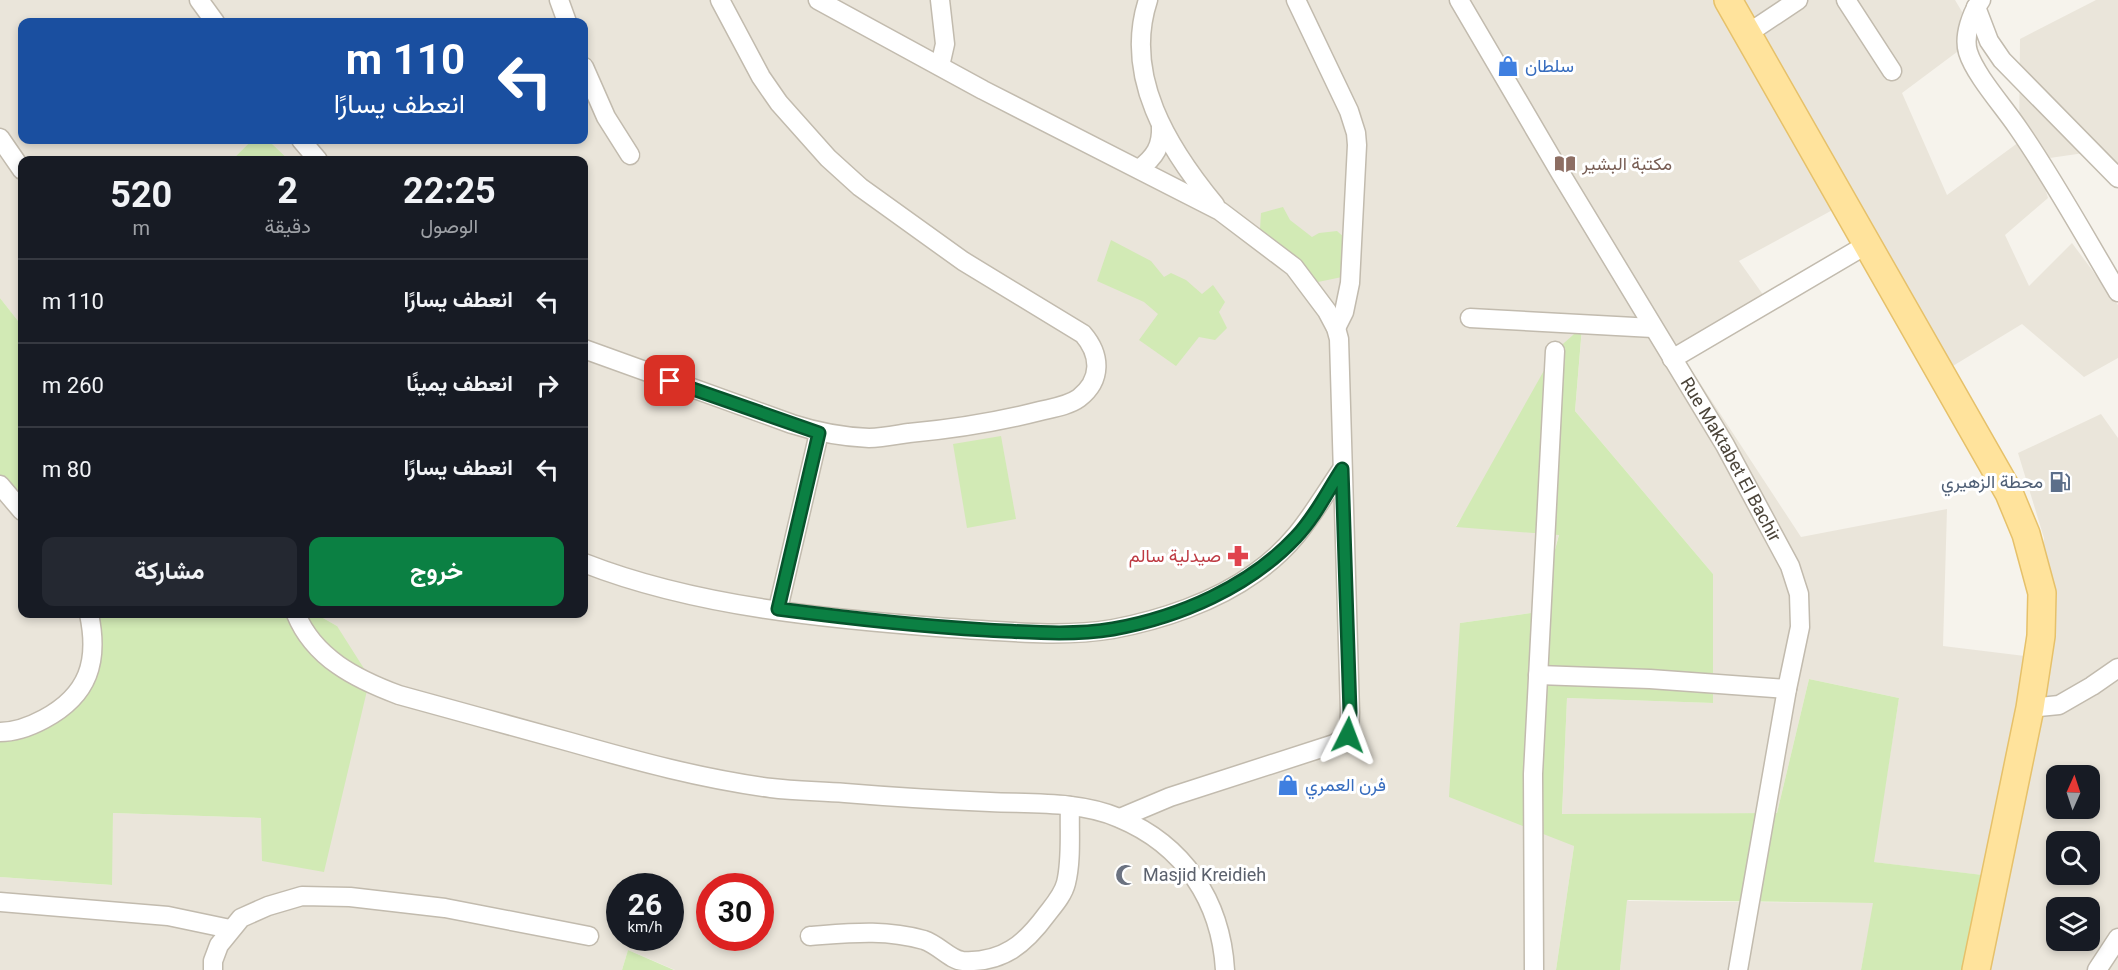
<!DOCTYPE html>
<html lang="ar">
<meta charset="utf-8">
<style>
:root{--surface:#171b24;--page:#242831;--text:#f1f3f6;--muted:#9ea1a6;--line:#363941;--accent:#0b8043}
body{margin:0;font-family:Roboto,Vazirmatn,sans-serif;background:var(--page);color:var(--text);direction:rtl;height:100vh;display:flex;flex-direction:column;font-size:22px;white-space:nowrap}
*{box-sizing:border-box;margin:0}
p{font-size:20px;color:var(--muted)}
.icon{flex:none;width:33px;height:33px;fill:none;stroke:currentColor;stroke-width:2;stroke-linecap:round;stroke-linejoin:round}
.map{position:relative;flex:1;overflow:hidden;direction:ltr}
.details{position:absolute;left:18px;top:156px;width:570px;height:462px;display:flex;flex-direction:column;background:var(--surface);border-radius:12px;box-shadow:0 3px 9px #0003;direction:rtl}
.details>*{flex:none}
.top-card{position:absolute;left:18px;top:18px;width:570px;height:126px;border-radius:12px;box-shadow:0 3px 9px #0003;direction:rtl;background:#1a4fa0;color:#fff;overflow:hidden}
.needle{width:39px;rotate:3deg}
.controls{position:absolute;left:2046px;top:765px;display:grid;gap:12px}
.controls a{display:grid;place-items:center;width:54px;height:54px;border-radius:12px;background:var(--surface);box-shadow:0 3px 9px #0003;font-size:30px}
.speed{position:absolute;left:606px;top:873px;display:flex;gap:12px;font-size:30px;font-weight:700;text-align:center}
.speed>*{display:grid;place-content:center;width:78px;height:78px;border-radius:50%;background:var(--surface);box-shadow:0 3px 9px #0003;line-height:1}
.speed small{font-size:15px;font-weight:400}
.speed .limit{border:9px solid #d22;background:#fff;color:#111}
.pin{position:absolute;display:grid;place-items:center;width:51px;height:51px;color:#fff;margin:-26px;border-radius:12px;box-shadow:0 3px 9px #0006}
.me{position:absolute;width:66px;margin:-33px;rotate:3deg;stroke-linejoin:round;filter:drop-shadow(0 0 4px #0008)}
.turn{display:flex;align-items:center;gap:21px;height:126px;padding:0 24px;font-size:27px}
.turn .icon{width:78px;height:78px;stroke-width:2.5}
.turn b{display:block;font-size:42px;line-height:51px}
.eta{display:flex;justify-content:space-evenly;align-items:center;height:102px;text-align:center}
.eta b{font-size:36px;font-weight:700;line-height:42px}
.action{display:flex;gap:12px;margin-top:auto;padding:12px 24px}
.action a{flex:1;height:69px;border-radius:12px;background:var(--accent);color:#fff;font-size:24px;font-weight:700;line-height:69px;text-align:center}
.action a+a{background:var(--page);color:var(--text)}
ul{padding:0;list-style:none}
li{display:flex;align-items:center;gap:18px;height:84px;padding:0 24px;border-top:2px solid var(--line)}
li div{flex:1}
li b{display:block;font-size:22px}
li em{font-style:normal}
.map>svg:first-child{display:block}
</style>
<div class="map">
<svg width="2118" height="970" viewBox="0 0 2118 970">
<rect width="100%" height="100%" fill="#f6f3ec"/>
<g fill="#eae5da" fill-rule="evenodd">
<path d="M0 0H1955L1977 37 1902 93 1947 195 2019 142 2020 39 2096 0H2118V174L2084 153 2036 160 2048 198 2005 235 2029 286 2072 243 2118 305V358L2084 377 2022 324 1938 375 1838 207 1739 261 1764 296 1681 354 1801 537 1947 509 1943 646 2033 657 2044 538 2018 453 2101 414 2118 438V970H1964L1990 876 1873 862 1899 698 1809 679 1777 813 1562 815 1567 698 1713 703V574L1575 411 1582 328 1456 526 1559 534 1538 612 1460 623 1574 846 1556 970H675L628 950 622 970H0V877L111 885 113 813 262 818 337 626 323 618 320 614H584V160H289L268 140H584V22H22V140H252L232 160H22V326L0 298ZM2056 776H2090V808H2056ZM2056 842H2090V874H2056ZM620 886H670V938H620ZM710 886H760V938H710ZM2056 908H2090V940H2056Z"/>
<polygon points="0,487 22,512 22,614 97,614 72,694 35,716 0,725"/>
<polygon points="1626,899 1629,901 1874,903 1861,970 1620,970"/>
</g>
<g fill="#d2eab5">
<polygon points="252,140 268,140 289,160 232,160"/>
<polygon points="1283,207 1290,220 1312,237 1319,233 1337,231 1345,238 1342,277 1318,282 1260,229 1261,213"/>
<polygon points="1111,240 1151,261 1164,277 1171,273 1186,280 1202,294 1213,285 1225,302 1219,312 1227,328 1215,340 1199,337 1176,366 1139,340 1158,314 1144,302 1097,281"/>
<polygon points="0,298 22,326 22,512 0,487"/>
<polygon points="1582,327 1575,411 1713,574 1713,703 1567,698 1562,814 1777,813 1809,679 1899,698 1874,862 1991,876 1964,970 1861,970 1873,903 1627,900 1620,970 1556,970 1574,846 1449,797 1460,623 1538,612 1559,535 1456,527 1555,351"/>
<polygon points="1001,436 1016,519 967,528 953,444"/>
<polygon points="97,614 320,614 323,618 337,626 370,678 324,872 262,861 261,818 113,813 112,885 0,877 0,725 35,716 72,694"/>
<polygon points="628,950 674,970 622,970"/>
</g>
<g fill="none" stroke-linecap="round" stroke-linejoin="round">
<defs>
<g id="street">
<polyline points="199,0 215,22"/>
<polyline points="559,0 567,22"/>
<polyline points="818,0 983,90 1220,211 1294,267 1327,311 1336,328 1339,339 1350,712 1349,735 1334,744 1170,797 1120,818"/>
<polyline points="940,0 945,44 940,66"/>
<path d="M1148 0C1123 76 1168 148 1215 205"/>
<polyline points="1296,0 1349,111 1356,133 1357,145 1350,283 1344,312 1336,328"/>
<path id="s1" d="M1459 0 1561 174 1725 445 1790 566 1799 594 1800 627 1787 689 1738 970"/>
<polyline points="1846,0 1892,71"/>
<path d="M1981 0C1972 12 1963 36 1968 52 1975 75 2004 107 2018 128 2054 180 2085 237 2118 292"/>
<polyline points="1976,7 1989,41 2002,60 2118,178"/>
<polyline points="1747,34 1798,0"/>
<polyline points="584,67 606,117 630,155"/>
<polyline points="0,138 22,170"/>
<polyline points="301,140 318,160"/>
<path d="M1139 169C1155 157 1162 146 1161 126"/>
<polyline points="1470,318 1653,328"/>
<path d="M584 349 792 424C817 432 842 437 869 438 882 438 896 435 909 433 953 429 997 422 1040 411 1052 408 1068 406 1079 398 1102 380 1101 355 1083 334L963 261 860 187 828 158 779 103 761 77 720 0"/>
<polyline points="1672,359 1866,245"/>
<polyline points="0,485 22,511"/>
<path d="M584 563C696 607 829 619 949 628 1003 631 1059 638 1113 629 1161 620 1215 602 1255 573 1298 543 1314 510 1342 469"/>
<polyline points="778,609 819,433"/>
<path d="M296 614C314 658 356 679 399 695 456 711 513 726 570 742 637 761 702 779 771 788 795 791 820 791 845 793 893 797 942 800 990 802 1032 804 1080 801 1119 818 1184 845 1221 901 1225 970"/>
<polyline points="1538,675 1650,679 1787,689"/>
<polyline points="2030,708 2059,705 2092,686 2118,668"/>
<path d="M0 732C15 732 31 726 44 719 89 695 99 661 89 614"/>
<polyline points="0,902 168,916 230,929"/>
<path d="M810 936C851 933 884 929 924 940 939 945 950 960 963 961 1003 963 1025 944 1047 914 1054 905 1063 895 1066 883 1072 859 1069 831 1070 806"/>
<polyline points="213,970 213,961 219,945 241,918 268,906 302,896 350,897 445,908 589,936"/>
<polyline points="1534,970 1533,774 1555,351"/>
<polyline points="2097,970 2118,938"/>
</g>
<polyline id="primary" points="1728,0 2009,493 2026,534 2042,593 2041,636 2030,708 1976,970"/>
</defs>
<use href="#street" stroke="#c2bbae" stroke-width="21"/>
<use href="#primary" stroke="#e6c16a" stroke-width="30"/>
<use href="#street" stroke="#fff" stroke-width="18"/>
<use href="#primary" stroke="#ffe39c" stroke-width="27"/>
</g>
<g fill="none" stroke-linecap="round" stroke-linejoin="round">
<defs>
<path id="route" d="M670 381 819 433 778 609C847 618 916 626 986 630 1028 632 1071 636 1113 629 1180 617 1249 587 1296 537 1315 517 1327 492 1342 469L1350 712 1348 735"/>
</defs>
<use href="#route" stroke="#07532c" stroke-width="15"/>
<use href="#route" stroke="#0b8043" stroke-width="10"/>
</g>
<defs>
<symbol id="shop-bare" viewBox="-9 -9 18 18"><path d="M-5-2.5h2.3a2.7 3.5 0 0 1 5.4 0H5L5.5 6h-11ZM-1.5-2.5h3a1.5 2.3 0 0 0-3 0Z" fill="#3f7fe0" stroke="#fff" stroke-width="2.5" paint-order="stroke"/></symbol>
<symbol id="library-bare" viewBox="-9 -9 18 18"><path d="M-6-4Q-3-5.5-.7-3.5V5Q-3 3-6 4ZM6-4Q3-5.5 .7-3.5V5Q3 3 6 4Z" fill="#8d6e63" stroke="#fff" stroke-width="2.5" paint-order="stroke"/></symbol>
<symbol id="fuel-bare" viewBox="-9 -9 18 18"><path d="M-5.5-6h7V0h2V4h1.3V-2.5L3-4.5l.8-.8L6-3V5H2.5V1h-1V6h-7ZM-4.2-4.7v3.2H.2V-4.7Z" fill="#5c6f8a" stroke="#fff" stroke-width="2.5" paint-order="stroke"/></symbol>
<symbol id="pharmacy-bare" viewBox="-9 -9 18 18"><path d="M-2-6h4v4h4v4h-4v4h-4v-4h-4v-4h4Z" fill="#e0444e" stroke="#fff" stroke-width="2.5" paint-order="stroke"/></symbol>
<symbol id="mosque-bare" viewBox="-9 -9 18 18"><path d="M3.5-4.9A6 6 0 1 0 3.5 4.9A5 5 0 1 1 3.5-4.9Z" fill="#6b7280" stroke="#fff" stroke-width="2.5" paint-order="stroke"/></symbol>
</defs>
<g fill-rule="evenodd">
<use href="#shop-bare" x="1493" y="51" width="30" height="30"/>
<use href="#library-bare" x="1550" y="149" width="30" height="30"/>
<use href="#fuel-bare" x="2045" y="467" width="30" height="30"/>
<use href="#pharmacy-bare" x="1223" y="541" width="30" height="30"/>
<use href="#shop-bare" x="1273" y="770" width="30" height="30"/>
<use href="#mosque-bare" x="1111" y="860" width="30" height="30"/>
</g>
<g text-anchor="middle" stroke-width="6" stroke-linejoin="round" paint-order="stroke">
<g font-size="18" fill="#366cbe" stroke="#fff" text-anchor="start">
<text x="1525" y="72">سلطان</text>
<text x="1305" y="791">فرن العمري</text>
</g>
<g font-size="18" fill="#785e54" stroke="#fff" text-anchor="start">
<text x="1582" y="170">مكتبة البشير</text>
</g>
<g font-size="18" fill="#4b4439" stroke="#fff">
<text dy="6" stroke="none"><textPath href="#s1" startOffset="534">Rue Maktabet El Bachir</textPath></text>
</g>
<g font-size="18" fill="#4e5e75" stroke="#fff" text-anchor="end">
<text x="2043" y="488">محطة الزهيري</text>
</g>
<g font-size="18" fill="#be3a42" stroke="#fff" text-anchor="end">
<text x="1221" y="562">صيدلية سالم</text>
</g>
<g font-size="18" fill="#5b616d" stroke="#fff" text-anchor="start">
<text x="1143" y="881">Masjid Kreidieh</text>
</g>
</g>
</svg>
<div class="controls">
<a><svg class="needle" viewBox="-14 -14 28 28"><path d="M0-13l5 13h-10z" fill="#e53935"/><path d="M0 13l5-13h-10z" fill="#9ea1a6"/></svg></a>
<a><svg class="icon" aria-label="search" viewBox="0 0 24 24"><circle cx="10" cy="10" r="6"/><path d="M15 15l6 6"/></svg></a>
<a><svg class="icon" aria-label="layers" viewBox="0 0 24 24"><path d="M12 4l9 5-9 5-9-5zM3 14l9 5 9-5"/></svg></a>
</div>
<div class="speed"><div>26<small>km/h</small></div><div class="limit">30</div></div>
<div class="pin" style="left:670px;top:381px;background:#d93025"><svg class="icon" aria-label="arrive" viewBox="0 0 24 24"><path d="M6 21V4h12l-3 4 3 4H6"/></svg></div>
<svg class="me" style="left:1348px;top:735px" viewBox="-20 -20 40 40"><path d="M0-17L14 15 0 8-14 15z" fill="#0b8043" stroke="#fff" stroke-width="4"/></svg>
<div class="top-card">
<div class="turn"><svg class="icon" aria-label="left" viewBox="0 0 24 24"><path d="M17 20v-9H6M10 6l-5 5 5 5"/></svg><div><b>110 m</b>انعطف يسارًا</div></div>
</div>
<section class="details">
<div class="eta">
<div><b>22:25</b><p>الوصول</p></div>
<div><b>2</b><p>دقيقة</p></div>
<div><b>520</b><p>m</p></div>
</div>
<ul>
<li><svg class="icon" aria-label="left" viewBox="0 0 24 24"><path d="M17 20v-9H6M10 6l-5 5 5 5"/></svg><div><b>انعطف يسارًا</b></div><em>110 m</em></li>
<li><svg class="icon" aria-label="right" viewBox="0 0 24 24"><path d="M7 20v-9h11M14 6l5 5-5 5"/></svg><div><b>انعطف يمينًا</b></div><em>260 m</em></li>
<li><svg class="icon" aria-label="left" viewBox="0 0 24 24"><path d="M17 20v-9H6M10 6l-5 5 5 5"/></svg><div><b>انعطف يسارًا</b></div><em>80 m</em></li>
</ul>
<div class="action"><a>خروج</a><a>مشاركة</a></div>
</section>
</div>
